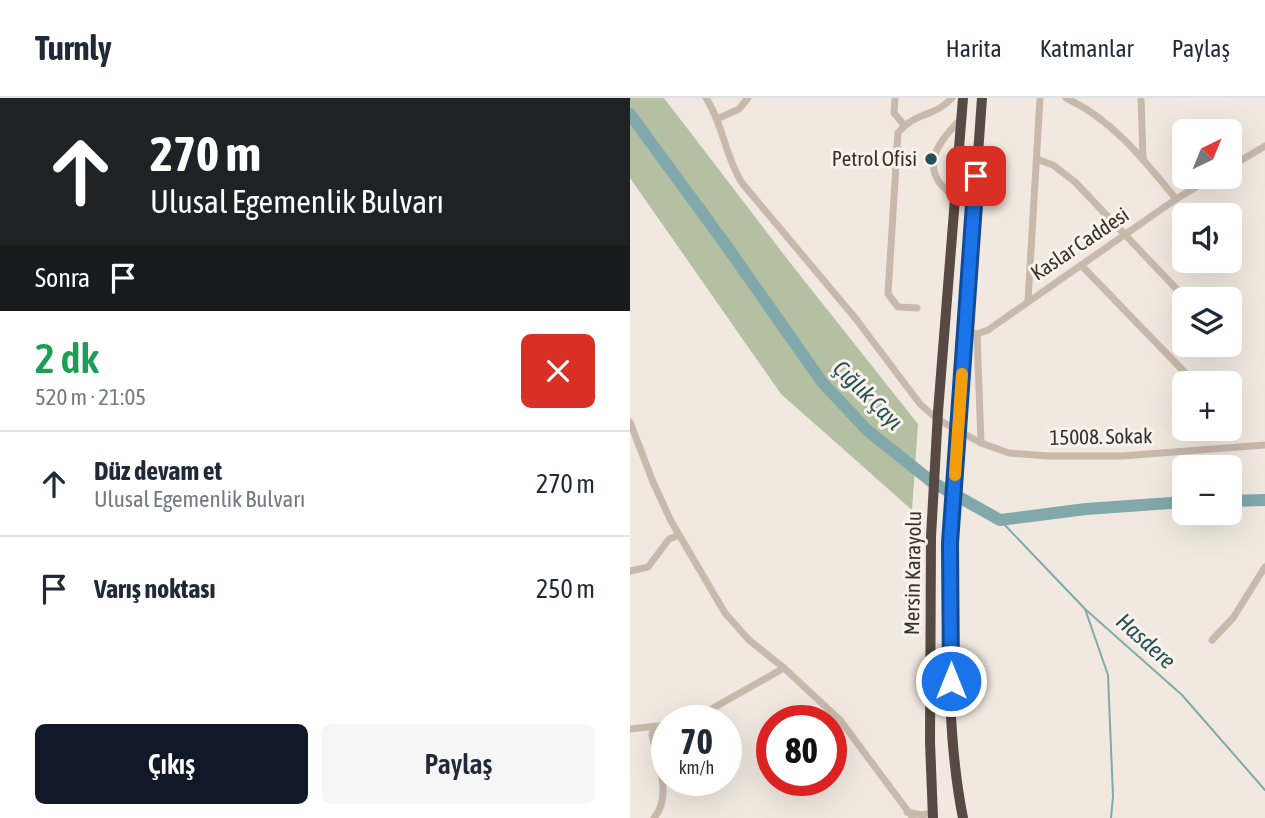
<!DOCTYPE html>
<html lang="tr">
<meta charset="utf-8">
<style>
:root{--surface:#fff;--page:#f6f6f7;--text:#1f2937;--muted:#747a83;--line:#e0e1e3;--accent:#111827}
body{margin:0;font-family:"Asap Condensed",sans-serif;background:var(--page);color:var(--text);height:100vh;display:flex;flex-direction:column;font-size:26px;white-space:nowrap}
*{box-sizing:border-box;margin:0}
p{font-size:23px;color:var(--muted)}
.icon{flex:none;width:38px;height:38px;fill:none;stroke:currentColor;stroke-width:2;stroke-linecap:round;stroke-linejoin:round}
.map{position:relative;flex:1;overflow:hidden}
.side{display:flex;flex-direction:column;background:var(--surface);width:630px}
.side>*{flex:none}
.hud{background:#202124;color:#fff;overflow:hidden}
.needle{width:46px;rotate:43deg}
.fabs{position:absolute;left:542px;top:21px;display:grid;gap:14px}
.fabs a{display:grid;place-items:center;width:70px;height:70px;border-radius:10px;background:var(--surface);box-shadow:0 7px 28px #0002;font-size:35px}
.speed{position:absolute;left:21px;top:607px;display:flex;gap:14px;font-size:35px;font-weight:700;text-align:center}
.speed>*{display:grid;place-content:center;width:91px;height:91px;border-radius:50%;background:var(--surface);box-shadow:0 7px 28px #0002;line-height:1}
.speed small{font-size:18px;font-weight:400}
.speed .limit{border:10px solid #d22;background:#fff;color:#111}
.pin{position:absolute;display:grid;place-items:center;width:60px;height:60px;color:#fff;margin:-30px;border-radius:14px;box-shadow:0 4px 10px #0006}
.me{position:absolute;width:77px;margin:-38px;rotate:0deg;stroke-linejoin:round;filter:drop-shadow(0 0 5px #0008)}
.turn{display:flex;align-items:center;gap:24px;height:147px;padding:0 35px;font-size:32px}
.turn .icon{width:91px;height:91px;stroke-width:2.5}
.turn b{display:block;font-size:49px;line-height:60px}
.then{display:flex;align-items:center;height:66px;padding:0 35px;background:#0003;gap:14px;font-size:26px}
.round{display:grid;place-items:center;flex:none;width:74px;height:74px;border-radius:10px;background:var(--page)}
.head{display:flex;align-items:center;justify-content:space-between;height:119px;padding:0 35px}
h1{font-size:42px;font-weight:600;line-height:52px;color:#1e9e55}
.primary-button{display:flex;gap:14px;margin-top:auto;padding:14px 35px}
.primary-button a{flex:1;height:80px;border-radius:10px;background:var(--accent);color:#fff;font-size:28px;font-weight:600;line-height:80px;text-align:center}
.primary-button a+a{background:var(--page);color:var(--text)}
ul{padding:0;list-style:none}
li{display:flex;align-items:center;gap:21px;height:105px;padding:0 35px;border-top:2px solid var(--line)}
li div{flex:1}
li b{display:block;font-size:26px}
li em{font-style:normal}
header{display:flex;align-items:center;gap:42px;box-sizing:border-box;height:98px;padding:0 35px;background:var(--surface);border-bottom:2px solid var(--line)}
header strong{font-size:33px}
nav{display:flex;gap:38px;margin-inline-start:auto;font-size:24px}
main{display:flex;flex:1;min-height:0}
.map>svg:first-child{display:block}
</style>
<header>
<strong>Turnly</strong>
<nav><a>Harita</a><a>Katmanlar</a><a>Paylaş</a></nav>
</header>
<main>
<section class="side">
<div class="hud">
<div class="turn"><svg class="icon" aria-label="ahead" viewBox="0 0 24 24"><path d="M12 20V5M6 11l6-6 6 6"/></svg><div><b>270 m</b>Ulusal Egemenlik Bulvarı</div></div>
<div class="then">Sonra<svg class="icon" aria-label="arrive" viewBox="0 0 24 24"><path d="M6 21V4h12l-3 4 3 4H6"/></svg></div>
</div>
<div class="head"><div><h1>2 dk</h1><p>520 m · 21:05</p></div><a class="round" style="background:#d93025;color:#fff"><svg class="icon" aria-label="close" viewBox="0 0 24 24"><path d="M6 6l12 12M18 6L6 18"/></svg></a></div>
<ul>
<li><svg class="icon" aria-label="ahead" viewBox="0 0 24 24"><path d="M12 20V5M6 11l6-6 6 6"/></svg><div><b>Düz devam et</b><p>Ulusal Egemenlik Bulvarı</p></div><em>270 m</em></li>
<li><svg class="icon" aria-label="arrive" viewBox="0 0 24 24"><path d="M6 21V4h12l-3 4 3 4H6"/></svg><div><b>Varış noktası</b></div><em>250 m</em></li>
</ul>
<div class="primary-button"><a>Çıkış</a><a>Paylaş</a></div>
</section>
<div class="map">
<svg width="635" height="720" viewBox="0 0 635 720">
<rect width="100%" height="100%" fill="#f1e9e0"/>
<polygon fill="#b5bfa1" points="0,0 34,0 165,171 288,326 282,412 151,296 0,80"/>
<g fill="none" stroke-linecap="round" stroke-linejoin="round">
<g stroke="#81a9ab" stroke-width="2">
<polyline points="370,422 455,511 552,597 635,692"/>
<polyline points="455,511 478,577 483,698 481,720"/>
</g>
<g stroke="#81a9ab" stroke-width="12">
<polyline points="0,16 93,143 192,284 237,332 302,384 370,422 456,411 555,404"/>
<polyline points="600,403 635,402"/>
</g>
<g stroke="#c8b9ad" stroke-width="7">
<path d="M76 0C93 26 95 58 112 85L226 221 290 306 307 321 351 345 379 355 418 358H492L635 347"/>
<polyline points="265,0 264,15 274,27"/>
<path d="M436 0C482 21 515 63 546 101"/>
<polyline points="511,0 513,60"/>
<polyline points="87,21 109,11 118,0"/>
<polyline points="407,61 423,67 445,84 556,201"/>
<polyline points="600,69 635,48"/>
<path d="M326 101C321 96 313 90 309 84 293 60 315 37 332 20"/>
<polyline points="451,167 565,285"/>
<polyline points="398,203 410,0"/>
<path d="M287 210 268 209 258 196 268 35C284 14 305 19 322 0"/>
<polyline points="335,233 347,236 358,232 546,101 583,79"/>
<polyline points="347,236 351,345"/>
<polyline points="599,247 602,250"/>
<polyline points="0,324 23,384 41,423 95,515 119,542 154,570 210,622 283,720"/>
<polyline points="0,473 18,469 39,441 49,437"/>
<polyline points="582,542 603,520 635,469"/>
<polyline points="52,623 71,617 154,570"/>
<polyline points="0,631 37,627"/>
<polyline points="277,714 292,717 303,715"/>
<path d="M24 720C43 698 27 662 22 637L24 630"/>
</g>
<g stroke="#574943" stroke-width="10">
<polyline points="308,314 333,0"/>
<polyline points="329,321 352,0"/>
<polyline points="301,439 300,644 303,720"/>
<path d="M320 445C320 536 315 630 333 720"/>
</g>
<g stroke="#574943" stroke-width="10">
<polyline points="301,439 308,314"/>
<polyline points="320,445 329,321"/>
</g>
</g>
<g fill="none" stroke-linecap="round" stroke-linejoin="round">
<defs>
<polyline id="route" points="321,583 320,445 346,78"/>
</defs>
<use href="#route" stroke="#114b97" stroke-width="18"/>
<use href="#route" stroke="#1a73e8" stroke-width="12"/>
<polyline stroke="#f59e0b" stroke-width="12" points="325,377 332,276"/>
</g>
<circle fill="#245155" stroke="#f9f3ec" stroke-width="2.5" cx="301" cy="61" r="7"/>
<g text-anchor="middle" stroke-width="6" stroke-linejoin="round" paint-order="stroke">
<g font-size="21" fill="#372f2b" stroke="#f9f3ec" text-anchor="end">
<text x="287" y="68">Petrol Ofisi</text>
</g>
<g font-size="21" fill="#372f2b" stroke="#f9f3ec">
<text transform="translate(450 146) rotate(-34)" y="7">Kaslar Caddesi</text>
<text transform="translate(471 339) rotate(-1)" y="7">15008. Sokak</text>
<text transform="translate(283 475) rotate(-89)" y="7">Mersin Karayolu</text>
</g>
<g font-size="23" font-style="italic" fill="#245155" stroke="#f9f3ec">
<text transform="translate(238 297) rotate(45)" y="8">Çığlık Çayı</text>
<text transform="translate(516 543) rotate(42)" y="8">Hasdere</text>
</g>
</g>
</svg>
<div class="fabs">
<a><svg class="needle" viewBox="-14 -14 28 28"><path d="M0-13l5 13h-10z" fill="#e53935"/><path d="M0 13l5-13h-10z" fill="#747a83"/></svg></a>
<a><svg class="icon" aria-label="sound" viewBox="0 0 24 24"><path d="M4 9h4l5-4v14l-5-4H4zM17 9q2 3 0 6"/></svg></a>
<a><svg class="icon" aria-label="layers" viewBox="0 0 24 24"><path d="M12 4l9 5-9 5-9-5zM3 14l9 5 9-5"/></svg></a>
<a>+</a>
<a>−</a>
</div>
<div class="speed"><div>70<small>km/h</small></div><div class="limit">80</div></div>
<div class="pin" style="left:346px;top:78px;background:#d93025"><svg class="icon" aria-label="arrive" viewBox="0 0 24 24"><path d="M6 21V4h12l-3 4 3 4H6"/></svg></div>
<svg class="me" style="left:321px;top:583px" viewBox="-20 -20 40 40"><circle r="17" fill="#1a73e8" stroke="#fff" stroke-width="3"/><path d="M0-11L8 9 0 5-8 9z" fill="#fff"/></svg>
</div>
</main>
